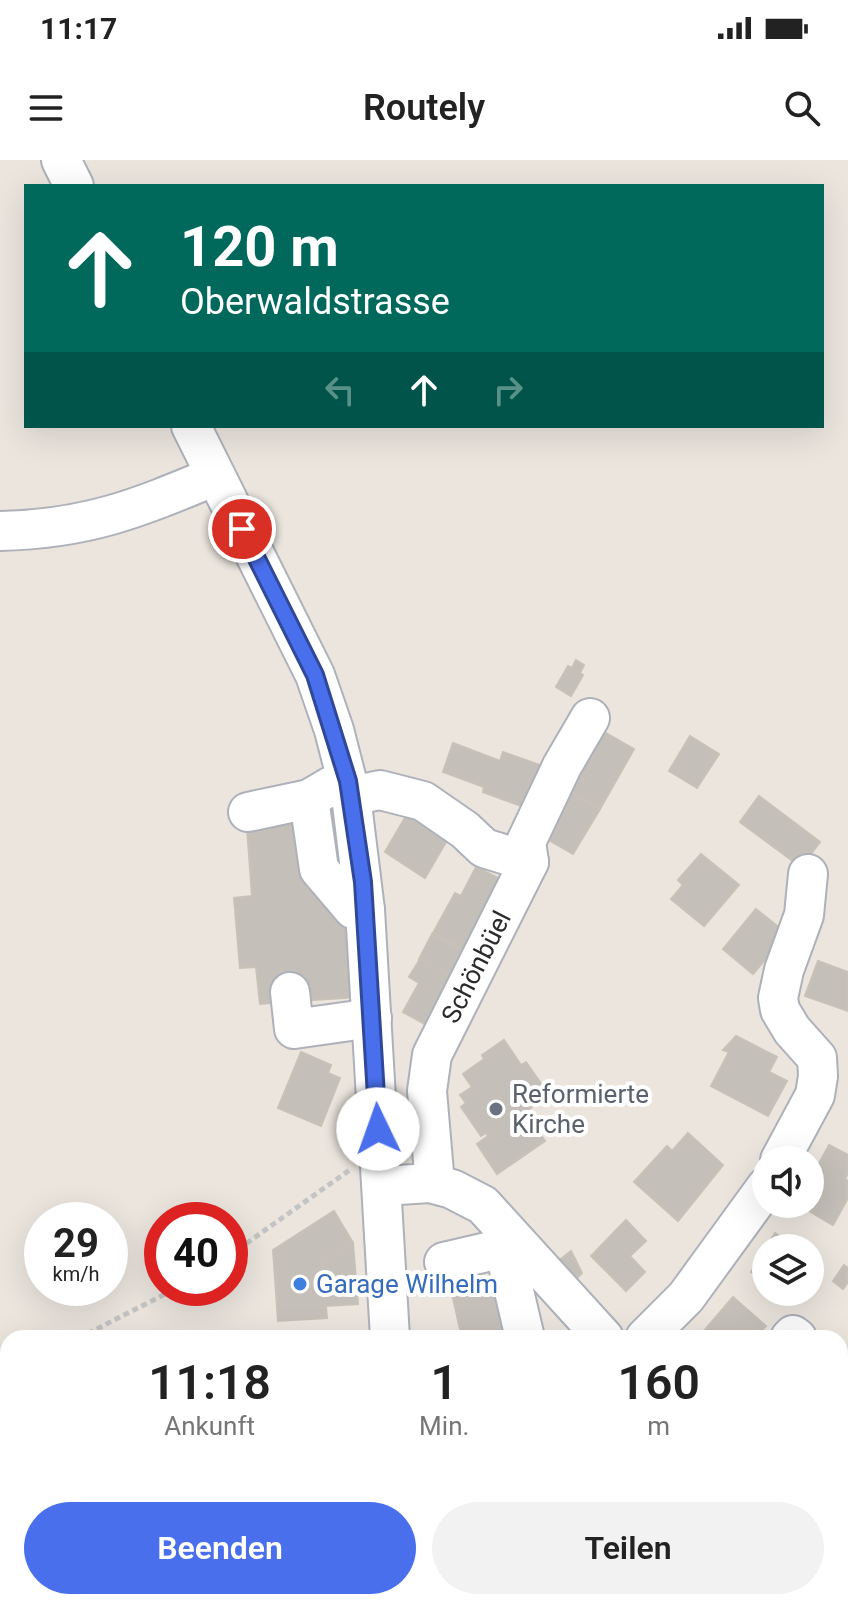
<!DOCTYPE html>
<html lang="de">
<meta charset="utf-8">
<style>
:root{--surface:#fff;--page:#f2f2f2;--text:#222;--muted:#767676;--accent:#4a6fec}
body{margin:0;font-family:Roboto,sans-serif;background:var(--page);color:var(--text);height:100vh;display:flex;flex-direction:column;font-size:30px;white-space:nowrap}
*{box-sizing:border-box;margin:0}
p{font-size:26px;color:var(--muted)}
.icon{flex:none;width:44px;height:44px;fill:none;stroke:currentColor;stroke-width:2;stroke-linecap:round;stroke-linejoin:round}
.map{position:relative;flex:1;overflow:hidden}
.panel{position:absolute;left:0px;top:1170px;width:848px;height:280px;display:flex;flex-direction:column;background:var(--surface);border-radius:24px 24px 0 0;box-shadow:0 8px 32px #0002}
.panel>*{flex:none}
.top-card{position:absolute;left:24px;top:24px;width:800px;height:244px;border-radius:0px;box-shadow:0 8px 32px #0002;background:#00695c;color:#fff;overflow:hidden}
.controls{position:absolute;left:752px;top:986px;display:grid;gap:16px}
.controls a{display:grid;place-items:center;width:72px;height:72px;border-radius:50%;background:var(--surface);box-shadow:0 8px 32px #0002;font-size:40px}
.speed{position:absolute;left:24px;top:1042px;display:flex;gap:16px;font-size:40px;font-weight:700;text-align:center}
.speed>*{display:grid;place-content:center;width:104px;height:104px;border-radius:50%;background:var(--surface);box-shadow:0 8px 32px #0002;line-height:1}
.speed small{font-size:20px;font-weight:400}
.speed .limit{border:12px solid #d22;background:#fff;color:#111}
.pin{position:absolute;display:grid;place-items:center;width:68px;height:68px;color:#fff;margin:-34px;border:4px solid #fff;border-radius:50%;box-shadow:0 2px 8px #0007}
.me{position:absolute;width:88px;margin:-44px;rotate:357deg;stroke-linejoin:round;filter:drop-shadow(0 0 6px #0008)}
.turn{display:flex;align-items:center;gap:28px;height:168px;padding:0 24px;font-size:36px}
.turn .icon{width:104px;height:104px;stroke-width:2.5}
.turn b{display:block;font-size:56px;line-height:68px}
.lanes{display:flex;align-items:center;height:76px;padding:0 24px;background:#0003;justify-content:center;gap:40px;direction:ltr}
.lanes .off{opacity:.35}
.eta{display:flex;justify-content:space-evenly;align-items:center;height:136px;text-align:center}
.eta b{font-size:48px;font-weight:600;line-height:56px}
.action{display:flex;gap:16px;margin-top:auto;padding:16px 24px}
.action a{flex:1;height:92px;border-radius:48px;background:var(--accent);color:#fff;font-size:32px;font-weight:600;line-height:92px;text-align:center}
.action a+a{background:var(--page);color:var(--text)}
.status{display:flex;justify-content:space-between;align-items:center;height:56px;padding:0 40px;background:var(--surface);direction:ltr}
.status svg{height:22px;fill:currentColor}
header{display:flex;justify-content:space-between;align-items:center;height:104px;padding:0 24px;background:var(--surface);font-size:36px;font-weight:600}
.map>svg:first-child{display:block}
</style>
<div class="status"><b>11:17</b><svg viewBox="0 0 49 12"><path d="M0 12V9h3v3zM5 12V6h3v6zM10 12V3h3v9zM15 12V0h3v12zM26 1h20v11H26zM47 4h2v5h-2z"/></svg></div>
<header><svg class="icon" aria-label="menu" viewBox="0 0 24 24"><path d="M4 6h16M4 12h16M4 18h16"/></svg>Routely<svg class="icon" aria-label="search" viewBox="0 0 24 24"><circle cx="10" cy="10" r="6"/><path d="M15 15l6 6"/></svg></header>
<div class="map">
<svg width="848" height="1450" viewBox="0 0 848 1450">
<rect width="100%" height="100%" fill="#ebe5de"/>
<g fill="#c4c0b9" stroke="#c7c1b7" stroke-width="2">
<polygon points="576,500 584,505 580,513 583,515 571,536 556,527 568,506 572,508"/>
<polygon points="599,569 634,589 600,649 564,629"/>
<polygon points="690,576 719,594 697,628 669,611"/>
<polygon points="453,583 500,601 503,592 551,609 535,651 483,632 484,627 443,612"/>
<polygon points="564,629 600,649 573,694 538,674"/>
<polygon points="759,636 820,682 801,707 740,662"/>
<polygon points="390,647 453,670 425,718 385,692 406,656"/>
<polygon points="303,662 309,730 340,727 343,765 351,765 358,837 299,841 297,811 280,812 283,842 260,844 256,807 240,808 234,738 252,736 247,668"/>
<polygon points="701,694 739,725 704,766 671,739 683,725 678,720"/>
<polygon points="476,707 508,723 471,793 433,773 455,733 461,736"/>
<polygon points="756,749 787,774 753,814 723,789"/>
<polygon points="432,774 471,794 457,820 419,799"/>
<polygon points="420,799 458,821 432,868 403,852 419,823 409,817"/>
<polygon points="818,801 848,812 848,851 805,836"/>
<polygon points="736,876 777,897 769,912 787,921 768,956 711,926 729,892 723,890"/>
<polygon points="504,880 521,905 526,902 549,935 525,952 545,981 497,1014 477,984 488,976 486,973 481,976 461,947 466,943 460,935 472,927 463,914 484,899 482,895"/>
<polygon points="301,892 331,905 328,913 340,918 321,966 278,948"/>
<polygon points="688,973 723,1005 678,1061 634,1022 667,986 672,991"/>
<polygon points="829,985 848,995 848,1013 845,1019 848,1021 848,1038 833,1065 797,1044 810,1044 810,1020"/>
<polygon points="334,1051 353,1083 322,1102 327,1158 278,1161 273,1090"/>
<polygon points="626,1060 646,1081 630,1096 645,1112 626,1131 591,1096"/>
<polygon points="775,1073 800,1088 766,1088 766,1121 751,1112"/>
<polygon points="353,1083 358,1144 326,1146 322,1102"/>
<polygon points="571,1091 582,1113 573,1122 557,1102"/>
<polygon points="844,1105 848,1108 848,1122 843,1129 833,1121"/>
<polygon points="504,1122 517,1178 462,1178 452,1134"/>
<polygon points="733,1137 766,1166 755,1178 712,1178 704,1171"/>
<polygon points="848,1295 848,1325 840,1320 840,1306"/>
<polygon points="845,1398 848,1400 848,1450 809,1450 814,1442 840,1442 840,1405"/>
<polygon points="213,1442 265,1442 265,1447 214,1450"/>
<polygon points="518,1442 547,1442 537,1450 524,1450"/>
<polygon points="680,1442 766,1442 761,1449 754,1445 750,1450 675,1450"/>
</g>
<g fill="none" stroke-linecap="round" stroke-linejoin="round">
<defs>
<g id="minor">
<polyline points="61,0 74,26"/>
<polyline points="191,266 315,515 334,570 351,636 365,750 390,1178"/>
<path d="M0 371C87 369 136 349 215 316"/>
<polyline points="351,636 380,630 423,641 465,670 484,688 529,702"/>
<polyline points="309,639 319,709 353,749 365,750"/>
<polyline points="248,652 309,639 331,626"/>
<polyline points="290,832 294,869 372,858"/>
<polyline points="780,1000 815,935 818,916 817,898 792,870 780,850 778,838 784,810 804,755 808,714"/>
<polyline points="430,1023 452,1029 483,1045 604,1178"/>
<polyline points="382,1026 430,1023 434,1013 427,931 432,895 529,702 526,682 562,606 590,558"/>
<polyline points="514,1080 504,1088 525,1178"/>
<polyline points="444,1102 504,1088"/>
<polyline points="645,1178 686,1137 766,1027"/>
<polyline points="790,1178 793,1175 797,1178"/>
<polyline points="840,1212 848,1218"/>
<polyline points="840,1265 848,1254"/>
<polyline points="840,1356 848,1361"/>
<polyline points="318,1442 341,1442"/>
<polyline points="430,1442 435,1450"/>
<polyline points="618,1443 619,1442"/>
</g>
</defs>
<use href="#minor" stroke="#aeb1ba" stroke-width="42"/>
<g stroke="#c4c4c4" stroke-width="5" stroke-dasharray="6 4" stroke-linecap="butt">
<polyline points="230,1095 351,1009"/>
<polyline points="79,1178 177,1128"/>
<polyline points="0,1229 8,1222"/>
</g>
<use href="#minor" stroke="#fff" stroke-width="38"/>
</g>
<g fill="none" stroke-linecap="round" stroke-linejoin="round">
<defs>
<polyline id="route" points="242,369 315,515 348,621 363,722 378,969"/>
</defs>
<use href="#route" stroke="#304899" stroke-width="20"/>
<use href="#route" stroke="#4a6fec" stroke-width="14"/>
</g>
<circle fill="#6b7280" stroke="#fff" stroke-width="3" cx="496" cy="949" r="8"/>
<circle fill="#3f7fe0" stroke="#fff" stroke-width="3" cx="300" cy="1124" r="8"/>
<g text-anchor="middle" stroke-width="8" stroke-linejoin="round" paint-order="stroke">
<g font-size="26" fill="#2b2b2b" stroke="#fff">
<text transform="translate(476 807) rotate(-63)" y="9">Schönbüel</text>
</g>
<g font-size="26" fill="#5b616d" stroke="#fff" text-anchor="start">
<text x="512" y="943">Reformierte<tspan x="512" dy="30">Kirche</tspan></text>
</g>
<g font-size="26" fill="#366cbe" stroke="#fff" text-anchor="start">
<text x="316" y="1133">Garage Wilhelm</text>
</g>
</g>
</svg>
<div class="controls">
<a><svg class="icon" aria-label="sound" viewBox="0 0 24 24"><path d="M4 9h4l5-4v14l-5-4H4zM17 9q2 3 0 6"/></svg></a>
<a><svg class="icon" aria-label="layers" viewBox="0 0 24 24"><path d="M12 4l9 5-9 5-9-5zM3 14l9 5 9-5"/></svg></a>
</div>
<div class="speed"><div>29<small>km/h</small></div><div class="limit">40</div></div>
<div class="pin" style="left:242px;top:369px;background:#d93025"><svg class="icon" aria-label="arrive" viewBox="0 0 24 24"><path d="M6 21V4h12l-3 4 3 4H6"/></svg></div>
<svg class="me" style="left:378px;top:969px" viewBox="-20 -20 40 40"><circle r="19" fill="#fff"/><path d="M0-13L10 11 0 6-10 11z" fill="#4a6fec"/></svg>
<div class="top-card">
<div class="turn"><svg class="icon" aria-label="ahead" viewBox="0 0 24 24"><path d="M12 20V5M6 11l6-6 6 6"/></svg><div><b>120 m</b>Oberwaldstrasse</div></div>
<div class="lanes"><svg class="icon off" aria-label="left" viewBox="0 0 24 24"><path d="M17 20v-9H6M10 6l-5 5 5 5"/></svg><svg class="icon" aria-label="ahead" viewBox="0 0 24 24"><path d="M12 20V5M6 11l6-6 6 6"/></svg><svg class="icon off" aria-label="right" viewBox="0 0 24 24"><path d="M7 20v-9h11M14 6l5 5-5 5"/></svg></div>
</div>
<section class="panel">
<div class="eta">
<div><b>11:18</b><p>Ankunft</p></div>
<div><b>1</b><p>Min.</p></div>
<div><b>160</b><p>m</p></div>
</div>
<div class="action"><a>Beenden</a><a>Teilen</a></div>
</section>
</div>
